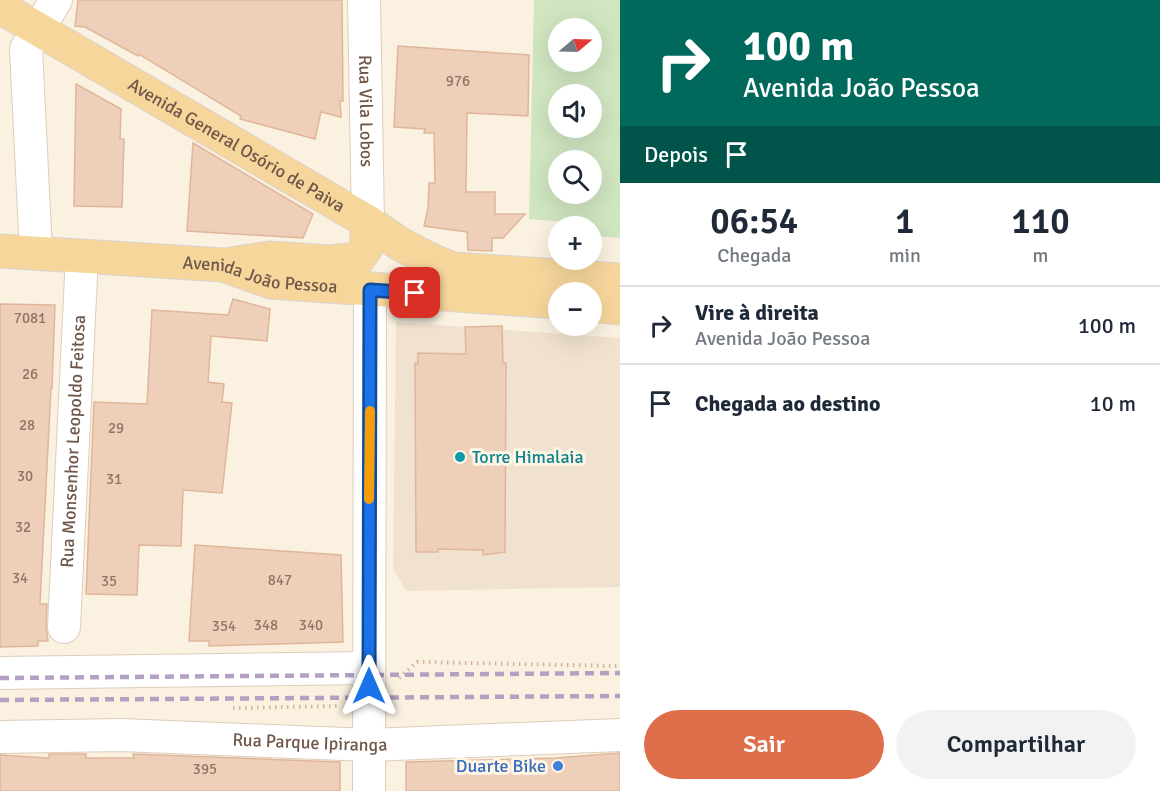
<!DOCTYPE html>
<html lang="pt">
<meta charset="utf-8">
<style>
:root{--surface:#fff;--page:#f2f2f3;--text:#1f2937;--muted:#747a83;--line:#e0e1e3;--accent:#df6e4a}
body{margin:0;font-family:Signika,sans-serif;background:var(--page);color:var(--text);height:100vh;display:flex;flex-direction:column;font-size:22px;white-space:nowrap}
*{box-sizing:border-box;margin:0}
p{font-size:20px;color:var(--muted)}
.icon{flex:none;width:33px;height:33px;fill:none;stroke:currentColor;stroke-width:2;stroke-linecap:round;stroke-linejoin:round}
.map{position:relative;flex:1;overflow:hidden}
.details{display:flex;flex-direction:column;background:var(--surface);width:540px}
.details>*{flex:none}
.banner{background:#00695c;color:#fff;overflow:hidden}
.needle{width:39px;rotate:71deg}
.buttons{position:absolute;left:548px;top:18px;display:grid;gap:12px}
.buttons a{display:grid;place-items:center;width:54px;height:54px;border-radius:50%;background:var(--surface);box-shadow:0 6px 24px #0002;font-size:30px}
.pin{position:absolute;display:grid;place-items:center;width:51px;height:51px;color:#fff;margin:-26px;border-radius:12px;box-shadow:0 3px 9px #0006}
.me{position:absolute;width:66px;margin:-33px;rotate:0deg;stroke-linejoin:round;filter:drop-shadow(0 0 4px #0008)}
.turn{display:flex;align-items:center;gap:21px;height:126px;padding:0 24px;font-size:27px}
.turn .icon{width:78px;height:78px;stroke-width:2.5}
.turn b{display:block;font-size:42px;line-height:51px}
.then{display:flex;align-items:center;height:57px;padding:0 24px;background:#0003;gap:12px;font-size:22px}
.eta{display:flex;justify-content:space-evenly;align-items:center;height:102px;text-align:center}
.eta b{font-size:36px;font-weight:600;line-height:42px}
.button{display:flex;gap:12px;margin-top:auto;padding:12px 24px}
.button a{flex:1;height:69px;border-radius:36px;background:var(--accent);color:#fff;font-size:24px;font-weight:600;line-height:69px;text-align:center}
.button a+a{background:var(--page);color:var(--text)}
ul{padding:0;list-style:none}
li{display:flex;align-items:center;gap:18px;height:78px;padding:0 24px;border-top:2px solid var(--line)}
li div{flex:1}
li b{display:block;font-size:22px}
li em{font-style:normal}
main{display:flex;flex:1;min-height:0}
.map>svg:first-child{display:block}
</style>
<main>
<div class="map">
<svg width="620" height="791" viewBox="0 0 620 791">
<rect width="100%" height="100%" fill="#faf1e0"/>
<polygon fill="#f1e2cf" points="396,322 620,338 620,587 406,591 393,568"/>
<path fill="#cfe6c0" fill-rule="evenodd" d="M534 0H620V238L594 236 591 232V226H587L584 223 529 219ZM558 28H591V62H558ZM558 94H591V128H558ZM558 160H591V194H558Z"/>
<g fill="#eecfb9" stroke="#e0b69a" stroke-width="1.5">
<polygon points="78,0 342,0 343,101 340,101 341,117 321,112 315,139 240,119 241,116 139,54 138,56 85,27 75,26"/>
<polygon points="398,46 529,55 528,116 467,113 466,192 495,192 495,214 525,214 503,238 492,238 492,251 468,250 467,232 424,226 428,208 429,183 435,183 434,133 424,133 425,129 394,127"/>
<polygon points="76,84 121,109 120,139 124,139 122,207 74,206"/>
<polygon points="193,143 313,214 303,238 187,231"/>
<polygon points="233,299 270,309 267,341 211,336 208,382 224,384 222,402 232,403 222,493 183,490 181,546 139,545 137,595 86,594 94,402 147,404 152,310 228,315"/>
<polygon points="0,304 55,305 52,388 51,388 40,604 47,604 46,626 48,641 38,641 38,646 0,647"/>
<polygon points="502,326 503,363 506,363 505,552 483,555 483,550 438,549 438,552 416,552 415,363 418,364 418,353 466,354 465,327"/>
<polygon points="195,545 341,555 343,642 209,646 209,641 189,641"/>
<polygon points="620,753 620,791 406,791 406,762 556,758"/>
<polygon points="49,754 86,754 86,758 134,758 133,754 340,762 340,791 0,791 0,755 49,758"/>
</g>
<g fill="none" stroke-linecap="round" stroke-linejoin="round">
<defs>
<g id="minor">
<path id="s1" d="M364 0 368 222"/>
<polyline points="36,253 26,49 56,0"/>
<path id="s2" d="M64 627 82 256"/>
<polyline points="0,673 369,668"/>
<path id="s3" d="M0 737 121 735 369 745 620 735"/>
<polyline points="369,791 370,290"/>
</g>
<g id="primary">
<path id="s4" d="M0 7 368 222 400 244 433 261 453 269 620 280"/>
<path id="s5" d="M0 251 223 265 271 282 558 302"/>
<polyline points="231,264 270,258 329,262 358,259 366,248 368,222"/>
<polyline points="591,305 620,308"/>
</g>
</defs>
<use href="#minor" stroke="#decdbc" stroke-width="34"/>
<use href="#primary" stroke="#dad3d0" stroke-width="35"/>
<g stroke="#d2b39d" stroke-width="4" stroke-dasharray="1.5 4.5" stroke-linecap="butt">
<polyline points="399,678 417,662 620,666"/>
<polyline points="233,708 339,706"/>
</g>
<use href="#minor" stroke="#fff" stroke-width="32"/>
<use href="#primary" stroke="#f6d69b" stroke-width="33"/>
<g stroke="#b3a0c2" stroke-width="4.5" stroke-dasharray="9 6" stroke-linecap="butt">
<polyline points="0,678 620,673"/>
<polyline points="0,700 620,696"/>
</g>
</g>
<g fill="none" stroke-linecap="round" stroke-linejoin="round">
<defs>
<polyline id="route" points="369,686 370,290 415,293"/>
</defs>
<use href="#route" stroke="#114b97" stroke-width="15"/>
<use href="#route" stroke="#1a73e8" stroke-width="10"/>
<polyline stroke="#f59e0b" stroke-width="10" points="369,499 370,411"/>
</g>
<circle fill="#0f9aa8" stroke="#fef5e5" stroke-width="2" cx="460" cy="457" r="6"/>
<circle fill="#3f7fe0" stroke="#fef5e5" stroke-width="2" cx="558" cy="766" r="6"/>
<g text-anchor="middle" stroke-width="6" stroke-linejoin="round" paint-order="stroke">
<g font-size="15" fill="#8f7565">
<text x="458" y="86">976</text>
<text x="30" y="323">7081</text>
<text x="30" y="379">26</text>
<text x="27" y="430">28</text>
<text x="116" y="433">29</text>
<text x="25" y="481">30</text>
<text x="114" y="484">31</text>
<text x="23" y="532">32</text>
<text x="20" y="583">34</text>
<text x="280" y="585">847</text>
<text x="109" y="586">35</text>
<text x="266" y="630">348</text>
<text x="311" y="630">340</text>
<text x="224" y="631">354</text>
<text x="205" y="774">395</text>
</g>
<g font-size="18" fill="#6f5749" stroke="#fef5e5">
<text dy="6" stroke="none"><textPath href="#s1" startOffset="111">Rua Vila Lobos</textPath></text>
<text dy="6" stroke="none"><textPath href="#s4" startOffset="274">Avenida General Osório de Paiva</textPath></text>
<text dy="6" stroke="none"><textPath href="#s5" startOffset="262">Avenida João Pessoa</textPath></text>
<text dy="6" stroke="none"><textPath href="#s2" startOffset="186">Rua Monsenhor Leopoldo Feitosa</textPath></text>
<text dy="6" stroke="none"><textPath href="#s3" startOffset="310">Rua Parque Ipiranga</textPath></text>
</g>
<g font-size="18" fill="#0d838f" stroke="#fef5e5" text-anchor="start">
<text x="472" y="463">Torre Himalaia</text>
</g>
<g font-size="18" fill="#366cbe" stroke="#fef5e5" text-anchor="end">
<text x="546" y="772">Duarte Bike</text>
</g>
</g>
</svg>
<div class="buttons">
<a><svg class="needle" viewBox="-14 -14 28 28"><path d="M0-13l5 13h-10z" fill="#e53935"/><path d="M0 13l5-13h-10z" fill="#747a83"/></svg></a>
<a><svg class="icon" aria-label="sound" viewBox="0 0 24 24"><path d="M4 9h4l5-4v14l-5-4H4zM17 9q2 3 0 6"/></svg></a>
<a><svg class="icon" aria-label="search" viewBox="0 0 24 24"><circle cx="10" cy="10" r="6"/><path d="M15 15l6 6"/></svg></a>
<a>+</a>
<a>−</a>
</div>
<div class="pin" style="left:415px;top:293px;background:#d93025"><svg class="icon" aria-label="arrive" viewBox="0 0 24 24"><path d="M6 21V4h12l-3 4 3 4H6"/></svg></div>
<svg class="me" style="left:369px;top:686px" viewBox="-20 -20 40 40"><path d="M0-17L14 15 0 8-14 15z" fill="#1a73e8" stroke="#fff" stroke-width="4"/></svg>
</div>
<section class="details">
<div class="banner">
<div class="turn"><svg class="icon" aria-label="right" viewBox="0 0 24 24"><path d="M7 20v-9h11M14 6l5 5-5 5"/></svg><div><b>100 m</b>Avenida João Pessoa</div></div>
<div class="then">Depois<svg class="icon" aria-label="arrive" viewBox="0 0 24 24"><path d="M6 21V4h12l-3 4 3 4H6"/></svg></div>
</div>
<div class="eta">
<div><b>06:54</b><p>Chegada</p></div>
<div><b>1</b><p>min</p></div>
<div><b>110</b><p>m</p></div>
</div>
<ul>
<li><svg class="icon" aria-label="right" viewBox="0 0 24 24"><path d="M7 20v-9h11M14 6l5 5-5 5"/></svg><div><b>Vire à direita</b><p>Avenida João Pessoa</p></div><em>100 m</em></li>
<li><svg class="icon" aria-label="arrive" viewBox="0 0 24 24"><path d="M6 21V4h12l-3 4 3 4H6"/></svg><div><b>Chegada ao destino</b></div><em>10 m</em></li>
</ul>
<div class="button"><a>Sair</a><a>Compartilhar</a></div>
</section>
</main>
